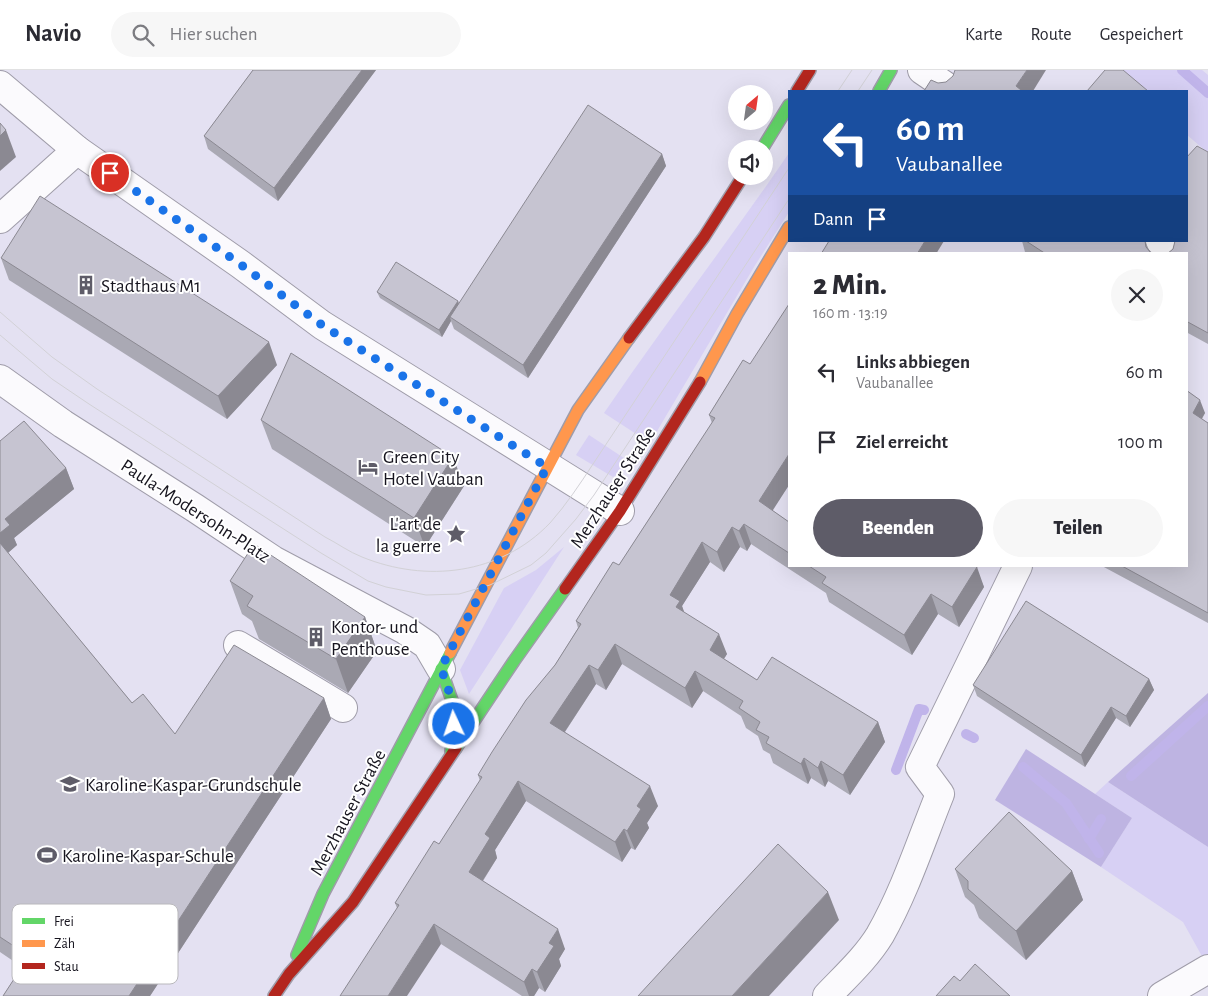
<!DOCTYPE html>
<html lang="de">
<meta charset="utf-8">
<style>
:root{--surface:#fff;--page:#f7f7f7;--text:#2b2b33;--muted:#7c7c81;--line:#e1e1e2;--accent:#5e5c68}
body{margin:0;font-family:"Alegreya Sans",sans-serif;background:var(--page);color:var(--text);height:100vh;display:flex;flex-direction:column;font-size:19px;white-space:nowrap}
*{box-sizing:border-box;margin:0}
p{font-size:16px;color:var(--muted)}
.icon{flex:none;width:28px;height:28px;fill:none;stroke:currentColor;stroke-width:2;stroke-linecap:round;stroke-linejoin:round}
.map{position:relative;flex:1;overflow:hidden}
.panel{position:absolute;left:788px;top:182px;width:400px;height:315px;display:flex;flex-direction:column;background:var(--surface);border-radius:0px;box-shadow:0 5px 20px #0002}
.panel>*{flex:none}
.hud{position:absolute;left:788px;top:20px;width:400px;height:152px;border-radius:0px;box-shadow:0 5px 20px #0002;background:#1a4fa0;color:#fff;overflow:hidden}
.needle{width:32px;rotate:29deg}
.buttons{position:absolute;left:728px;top:15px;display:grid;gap:10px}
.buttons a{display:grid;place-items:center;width:45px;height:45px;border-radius:50%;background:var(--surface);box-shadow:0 5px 20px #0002;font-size:25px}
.pin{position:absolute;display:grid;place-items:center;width:42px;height:42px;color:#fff;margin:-21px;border:2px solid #fff;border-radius:50%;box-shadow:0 1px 5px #0007}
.me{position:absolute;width:55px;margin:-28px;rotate:357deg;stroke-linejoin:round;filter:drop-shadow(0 0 4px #0008)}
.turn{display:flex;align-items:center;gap:18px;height:105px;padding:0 25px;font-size:22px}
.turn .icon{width:65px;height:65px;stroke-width:2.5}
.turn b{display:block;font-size:35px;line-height:42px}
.then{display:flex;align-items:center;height:48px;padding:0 25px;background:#0003;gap:10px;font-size:19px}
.round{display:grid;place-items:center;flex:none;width:52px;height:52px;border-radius:26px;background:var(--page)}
.headline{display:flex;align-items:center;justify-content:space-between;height:85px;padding:0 25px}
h1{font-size:30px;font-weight:800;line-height:38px}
.primary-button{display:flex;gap:10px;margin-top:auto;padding:10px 25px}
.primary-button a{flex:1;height:58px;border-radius:30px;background:var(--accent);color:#fff;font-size:20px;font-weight:800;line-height:58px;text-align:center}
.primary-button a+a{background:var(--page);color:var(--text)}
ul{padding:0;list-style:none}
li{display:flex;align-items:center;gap:15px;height:70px;padding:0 25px}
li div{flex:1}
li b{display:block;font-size:19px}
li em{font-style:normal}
header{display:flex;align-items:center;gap:30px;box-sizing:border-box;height:70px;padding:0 25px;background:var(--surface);border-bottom:1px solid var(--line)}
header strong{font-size:24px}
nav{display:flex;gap:28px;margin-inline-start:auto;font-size:18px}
.search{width:350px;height:45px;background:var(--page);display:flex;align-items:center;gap:12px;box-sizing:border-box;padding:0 18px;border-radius:28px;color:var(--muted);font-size:19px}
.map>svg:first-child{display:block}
</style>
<header>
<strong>Navio</strong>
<div class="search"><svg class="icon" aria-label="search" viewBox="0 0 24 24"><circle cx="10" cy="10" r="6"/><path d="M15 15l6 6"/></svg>Hier suchen</div>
<nav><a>Karte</a><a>Route</a><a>Gespeichert</a></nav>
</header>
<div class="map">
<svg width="1208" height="926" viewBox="0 0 1208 926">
<rect width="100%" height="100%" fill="#e4e1f2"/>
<g fill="#d7d0f4">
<polygon points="1113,0 1202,0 1208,5 1208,83 1186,64 1186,21 1137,21"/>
<path d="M789 83V142L754 197 650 373 604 343C664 255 729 171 789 83Z"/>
<polygon points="589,365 633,394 613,407 576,385"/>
<polygon points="564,477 469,624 460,600 504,518 536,500"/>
<polygon points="1108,712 1208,777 1208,885 1203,888 1183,852 1101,797 1132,748 1095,724"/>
</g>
<g fill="#beb4e2">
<polygon points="1208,623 1208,777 1108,712"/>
<polygon points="1026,679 1132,748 1101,797 995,730"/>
</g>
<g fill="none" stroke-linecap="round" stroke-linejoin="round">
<g stroke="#c0b4ea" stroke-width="10">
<polyline points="1182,0 1208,23"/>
<polyline points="966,664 974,668"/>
<polyline points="1023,697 1066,733 1099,783"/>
<polyline points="896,700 919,639 924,640"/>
<polyline points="1131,706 1208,636"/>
<polyline points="1089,769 1101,749"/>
</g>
<defs>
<g id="street">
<polyline points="922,0 947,17"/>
<polyline points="0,15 77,80 240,194 322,255 620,441"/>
<polyline points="0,149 77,80"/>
<polyline points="1160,171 1166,176 1165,184"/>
<polyline points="0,309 63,354 195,438 273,490 405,560 427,575 441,599"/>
<polyline points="238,575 343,638"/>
<path d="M827 926C845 907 866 888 880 865 905 821 921 771 940 724L920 697 1018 496"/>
<polyline points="1162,926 1208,899"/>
</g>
<g id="fast">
<polyline points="879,21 891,0"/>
<polyline points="762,79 789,35"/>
<polyline points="441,599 455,639 451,682"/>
<polyline points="456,678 514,591 565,519"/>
<polyline points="297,885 323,824 450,583"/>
</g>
<g id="slow">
<polyline points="700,312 737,244 789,157"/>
<polyline points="450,583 578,340 629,268"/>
</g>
<g id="jam">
<polyline points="797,21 810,0"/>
<polyline points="629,268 704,167 743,106"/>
<polyline points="565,519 620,441 700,312"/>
<polyline points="274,926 289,904 353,832 456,678"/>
</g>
</defs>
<use href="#street" stroke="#9f9ca9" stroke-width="30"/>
<use href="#fast" stroke="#9f9ca9" stroke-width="14"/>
<use href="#slow" stroke="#9f9ca9" stroke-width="14"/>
<use href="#jam" stroke="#9f9ca9" stroke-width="14"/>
<use href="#street" stroke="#fbfafd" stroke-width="28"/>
<use href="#fast" stroke="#63d668" stroke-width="11"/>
<use href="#slow" stroke="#ff974d" stroke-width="11"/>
<use href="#jam" stroke="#b3261e" stroke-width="11"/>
<g stroke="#d2d1d6" stroke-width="1">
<polyline points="838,21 852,0"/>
<polyline points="858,21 872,0"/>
<path d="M0 242 52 287 97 319 325 467C337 473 349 482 362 487 426 513 500 505 550 453 566 435 580 414 593 394L789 98"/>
<polyline points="0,265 52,309 89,334 321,483 368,511 386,517 426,525 459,524 490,515 531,495 546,483 576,449 594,425 789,129"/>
</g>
</g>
<g fill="#aaa9b4">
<polygon points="253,0 376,0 278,131 208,79 204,66"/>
<polygon points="1208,82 1208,274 1186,262 1186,184 1173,179"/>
<polygon points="662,84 666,96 528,308 454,259 451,251 442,267 380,228 377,222 458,231 459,234"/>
<polygon points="1022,171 1145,171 1149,180 1151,183 1153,184 1028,184 1025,182"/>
<polygon points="1,188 277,295 227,349 9,210"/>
<polygon points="743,290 789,415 772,440 789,452 789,496 975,496 984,517 959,557 938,544 912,585 829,532 826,523 751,474 747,481 740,477 724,502 710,492 682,536 684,542 727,584 724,589 757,610 878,652 885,672 850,725 828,711 825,717 811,708 808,714 773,693 770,684 763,680 758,666 746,658 741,646 703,621 692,638 622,594 606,620 596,614 565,662 658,736 647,753 649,758 635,780 631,778 622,792 526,731 495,780 497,788 483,811 565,879 559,889 561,896 545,922 539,918 534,926 522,926 441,874 397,838 395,833 439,774 480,711 478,705 555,595 578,558 576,551 619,495 712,353 709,345"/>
<polygon points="1186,320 1205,343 1202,349 1208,353 1208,553 1102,496 1186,496"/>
<polygon points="261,350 464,416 425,477 272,379"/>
<polygon points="0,371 66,398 74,419 14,468 17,475 8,483 132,633 175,664 324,628 331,649 150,926 3,926 22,897 0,882"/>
<polygon points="230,511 365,547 377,581 348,623 259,569 252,551 242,544"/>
<polygon points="1149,609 1154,620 1130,657 1116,648 1085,697 977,626 973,615"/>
<polygon points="955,799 1072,801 1083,830 1026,890 979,848 974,835 965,827"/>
</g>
<g fill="#8b8992">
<polygon points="362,0 376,0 278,131 274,118"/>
<polygon points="1027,0 1046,0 1033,21 1018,21 1016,16"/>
<polygon points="6,60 16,87 0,101 0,66"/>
<polygon points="662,84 666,96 528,308 523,295"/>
<polygon points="925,171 944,171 936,184 917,184"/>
<polygon points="458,231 460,237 450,247 451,251 442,267 439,260"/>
<polygon points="269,272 277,295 227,349 218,326"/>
<polygon points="1200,330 1205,343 1197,356 1193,343"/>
<polygon points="789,384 789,415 766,451 759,431"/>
<polygon points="453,387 464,416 425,477 414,448"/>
<polygon points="66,398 74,419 14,468 17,475 2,488 0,482 0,463 5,449"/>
<polygon points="744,454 751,474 747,481 739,461"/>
<polygon points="732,457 740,477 724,502 717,482"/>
<polygon points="702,472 710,492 682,536 687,550 678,543 670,525"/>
<polygon points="977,497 984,517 959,557 952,537"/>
<polygon points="931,524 938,544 912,585 904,565"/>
<polygon points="365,547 377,581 348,623 336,589"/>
<polygon points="719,564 727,584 717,599 710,580"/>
<polygon points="615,574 622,594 606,620 598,600"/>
<polygon points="589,595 596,614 558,672 550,653"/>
<polygon points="695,601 703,621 692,638 685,618"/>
<polygon points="1149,609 1154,620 1130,657 1126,646"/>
<polygon points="324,628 331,649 150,926 129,926"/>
<polygon points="1111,637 1116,648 1085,697 1081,685"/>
<polygon points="878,652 885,672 850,725 843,705"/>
<polygon points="804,688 811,708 808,714 801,694"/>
<polygon points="821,691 828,711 825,717 818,698"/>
<polygon points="518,711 526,731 495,780 497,788 476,821 469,802 485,764"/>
<polygon points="650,716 658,736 647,753 649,758 635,780 627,761 637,736"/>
<polygon points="624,759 631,778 622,792 615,772"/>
<polygon points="1072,801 1083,830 1026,890 1016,861"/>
<polygon points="828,822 839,850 769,926 732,926"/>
<polygon points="434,854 441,874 407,926 388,926"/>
<polygon points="558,859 565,879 559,889 561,896 545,922 537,902 549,873"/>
<polygon points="532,899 539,918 534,926 529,926 524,912"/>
</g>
<g fill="#c6c4d1" stroke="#8b8992">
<polygon points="253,0 362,0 274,118 204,66"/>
<polygon points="955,0 1027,0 1016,16 1021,20 1020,21 924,21 931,10 938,13 946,12 953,6"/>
<polygon points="1105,0 1123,0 1148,21 1087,21"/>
<polygon points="588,35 662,84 523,295 450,247"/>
<polygon points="0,53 6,60 0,66"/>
<polygon points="1197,76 1208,82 1208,263 1186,251 1186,184 1167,184 1173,179 1175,171 1186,171 1186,88"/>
<polygon points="40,126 269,272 218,326 1,188"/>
<polygon points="829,171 925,171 917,184 821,184"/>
<polygon points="1026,171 1145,171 1146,177 1151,183 1153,184 1046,184"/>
<polygon points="396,192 458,231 439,260 377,222"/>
<polygon points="789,234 789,384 759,431 789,452 789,483 744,454 739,461 732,457 717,482 702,472 670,525 680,531 676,537 719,564 710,580 757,610 772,587 878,652 843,705 821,691 818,698 804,688 801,694 766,673 769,667 756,660 760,652 739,638 743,631 695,601 685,618 615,574 598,600 589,595 550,653 650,716 637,736 641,739 627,761 624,759 615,772 518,711 485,764 490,768 469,802 558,859 549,873 554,876 537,902 532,899 524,912 434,854 388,926 340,926 399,835 395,833 434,771 439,774 482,707 478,705 492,682 526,630 555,595 581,554 576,551 613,492 619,495 715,348 709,345 743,290 750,294"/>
<polygon points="291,283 453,387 414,448 261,350"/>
<polygon points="1186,320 1200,330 1193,343 1208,353 1208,543 1122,496 1186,496"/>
<polygon points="24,351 66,398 5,449 10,455 0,463 0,371"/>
<polygon points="0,473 132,633 143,624 175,664 234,575 324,628 129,926 3,926 29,886 0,867"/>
<polygon points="254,474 365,547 336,589 247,536 253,526 230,511"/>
<polygon points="809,496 975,496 977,497 952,537 931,524 904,565 822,513 826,507"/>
<polygon points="1026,531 1149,609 1126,646 1111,637 1081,685 973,615"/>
<polygon points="1009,742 1072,801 1016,861 968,819 968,811 955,799"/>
<polygon points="778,774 828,822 732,926 638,926"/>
<polygon points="975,894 1010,926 936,926 954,906 960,911"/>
</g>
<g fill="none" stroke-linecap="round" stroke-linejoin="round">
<polyline stroke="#1a73e8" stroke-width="9" stroke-dasharray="0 16.2" points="110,103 240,194 322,255 547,397 441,598 455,639 454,654"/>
</g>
<defs>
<symbol id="building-bare" viewBox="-9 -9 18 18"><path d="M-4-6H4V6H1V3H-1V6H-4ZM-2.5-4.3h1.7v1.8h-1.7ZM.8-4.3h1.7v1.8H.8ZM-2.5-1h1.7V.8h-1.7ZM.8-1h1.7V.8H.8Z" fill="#5e5c68" stroke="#fff" stroke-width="2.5" paint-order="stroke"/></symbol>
<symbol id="hotel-bare" viewBox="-9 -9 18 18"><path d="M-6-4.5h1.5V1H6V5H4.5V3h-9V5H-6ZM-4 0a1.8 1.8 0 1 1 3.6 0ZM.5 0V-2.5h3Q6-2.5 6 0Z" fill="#5e5c68" stroke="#fff" stroke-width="2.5" paint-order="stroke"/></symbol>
<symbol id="sight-bare" viewBox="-9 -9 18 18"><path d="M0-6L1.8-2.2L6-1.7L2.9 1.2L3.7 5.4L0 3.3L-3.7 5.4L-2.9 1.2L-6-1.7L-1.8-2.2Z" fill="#5e5c68" stroke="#fff" stroke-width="2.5" paint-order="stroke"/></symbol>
<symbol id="school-bare" viewBox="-9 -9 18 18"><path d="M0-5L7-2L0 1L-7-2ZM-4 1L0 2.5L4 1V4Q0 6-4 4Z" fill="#5e5c68" stroke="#fff" stroke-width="2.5" paint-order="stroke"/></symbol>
<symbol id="stadium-bare" viewBox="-9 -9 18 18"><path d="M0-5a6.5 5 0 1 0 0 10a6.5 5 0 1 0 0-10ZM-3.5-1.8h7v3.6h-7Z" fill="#5e5c68" stroke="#fff" stroke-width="2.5" paint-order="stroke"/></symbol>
</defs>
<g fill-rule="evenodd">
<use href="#building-bare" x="72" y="201" width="28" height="28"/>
<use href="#hotel-bare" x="354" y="383" width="28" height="28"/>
<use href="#sight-bare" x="442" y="450" width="28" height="28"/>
<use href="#building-bare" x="302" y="553" width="28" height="28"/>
<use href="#school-bare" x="56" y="700" width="28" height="28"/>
<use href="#stadium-bare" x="33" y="771" width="28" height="28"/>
</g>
<g text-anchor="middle" stroke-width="4" stroke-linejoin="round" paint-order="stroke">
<g font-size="19" fill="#16141e" stroke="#fff" text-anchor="start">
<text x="101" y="222">Stadthaus M1</text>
<text x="383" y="393">Green City<tspan x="383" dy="22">Hotel Vauban</tspan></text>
<text x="441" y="460" text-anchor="end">L'art de<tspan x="441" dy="22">la guerre</tspan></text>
<text x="331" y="563">Kontor- und<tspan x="331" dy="22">Penthouse</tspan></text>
<text x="85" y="721">Karoline-Kaspar-Grundschule</text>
<text x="62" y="792">Karoline-Kaspar-Schule</text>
</g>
<g font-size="19" fill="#16141e" stroke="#fff">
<text transform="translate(612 417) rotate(-57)" y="7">Merzhauser Straße</text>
<text transform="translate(196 440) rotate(33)" y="7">Paula-Modersohn-Platz</text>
<text transform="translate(347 742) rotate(-62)" y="7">Merzhauser Straße</text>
</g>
</g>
<rect x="12" y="834" width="166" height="80" rx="8" fill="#fff" stroke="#b9b8bc" stroke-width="1"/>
<rect x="22" y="848" width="23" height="6" fill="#63d668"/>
<rect x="22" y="870" width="23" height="7" fill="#ff974d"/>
<rect x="22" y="893" width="23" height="6" fill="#b3261e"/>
<g font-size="14" fill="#16141e">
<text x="54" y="856">Frei</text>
<text x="54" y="878">Zäh</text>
<text x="54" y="901">Stau</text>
</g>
</svg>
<div class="buttons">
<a><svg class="needle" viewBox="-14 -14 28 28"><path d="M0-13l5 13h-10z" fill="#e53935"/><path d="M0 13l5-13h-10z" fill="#7c7c81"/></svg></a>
<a><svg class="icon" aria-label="sound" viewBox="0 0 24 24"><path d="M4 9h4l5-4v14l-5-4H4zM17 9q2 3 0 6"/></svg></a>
</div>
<div class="pin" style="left:110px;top:103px;background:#d93025"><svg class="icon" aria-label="arrive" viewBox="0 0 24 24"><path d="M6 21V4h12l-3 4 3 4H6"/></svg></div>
<svg class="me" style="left:454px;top:654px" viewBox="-20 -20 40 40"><circle r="17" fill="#1a73e8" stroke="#fff" stroke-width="3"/><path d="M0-11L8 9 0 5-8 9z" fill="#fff"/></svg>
<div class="hud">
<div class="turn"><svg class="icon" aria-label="left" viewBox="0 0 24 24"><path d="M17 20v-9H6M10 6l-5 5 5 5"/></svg><div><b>60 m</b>Vaubanallee</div></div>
<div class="then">Dann<svg class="icon" aria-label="arrive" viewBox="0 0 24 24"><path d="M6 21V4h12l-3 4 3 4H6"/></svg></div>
</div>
<section class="panel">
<div class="headline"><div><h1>2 Min.</h1><p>160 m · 13:19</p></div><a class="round"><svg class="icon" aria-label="close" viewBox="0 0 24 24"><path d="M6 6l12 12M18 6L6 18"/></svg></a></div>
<ul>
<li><svg class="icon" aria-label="left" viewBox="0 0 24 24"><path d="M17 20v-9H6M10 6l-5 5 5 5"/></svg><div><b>Links abbiegen</b><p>Vaubanallee</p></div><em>60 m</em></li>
<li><svg class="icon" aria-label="arrive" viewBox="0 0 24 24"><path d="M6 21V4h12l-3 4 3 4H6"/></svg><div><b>Ziel erreicht</b></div><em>100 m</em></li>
</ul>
<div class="primary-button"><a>Beenden</a><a>Teilen</a></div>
</section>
</div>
